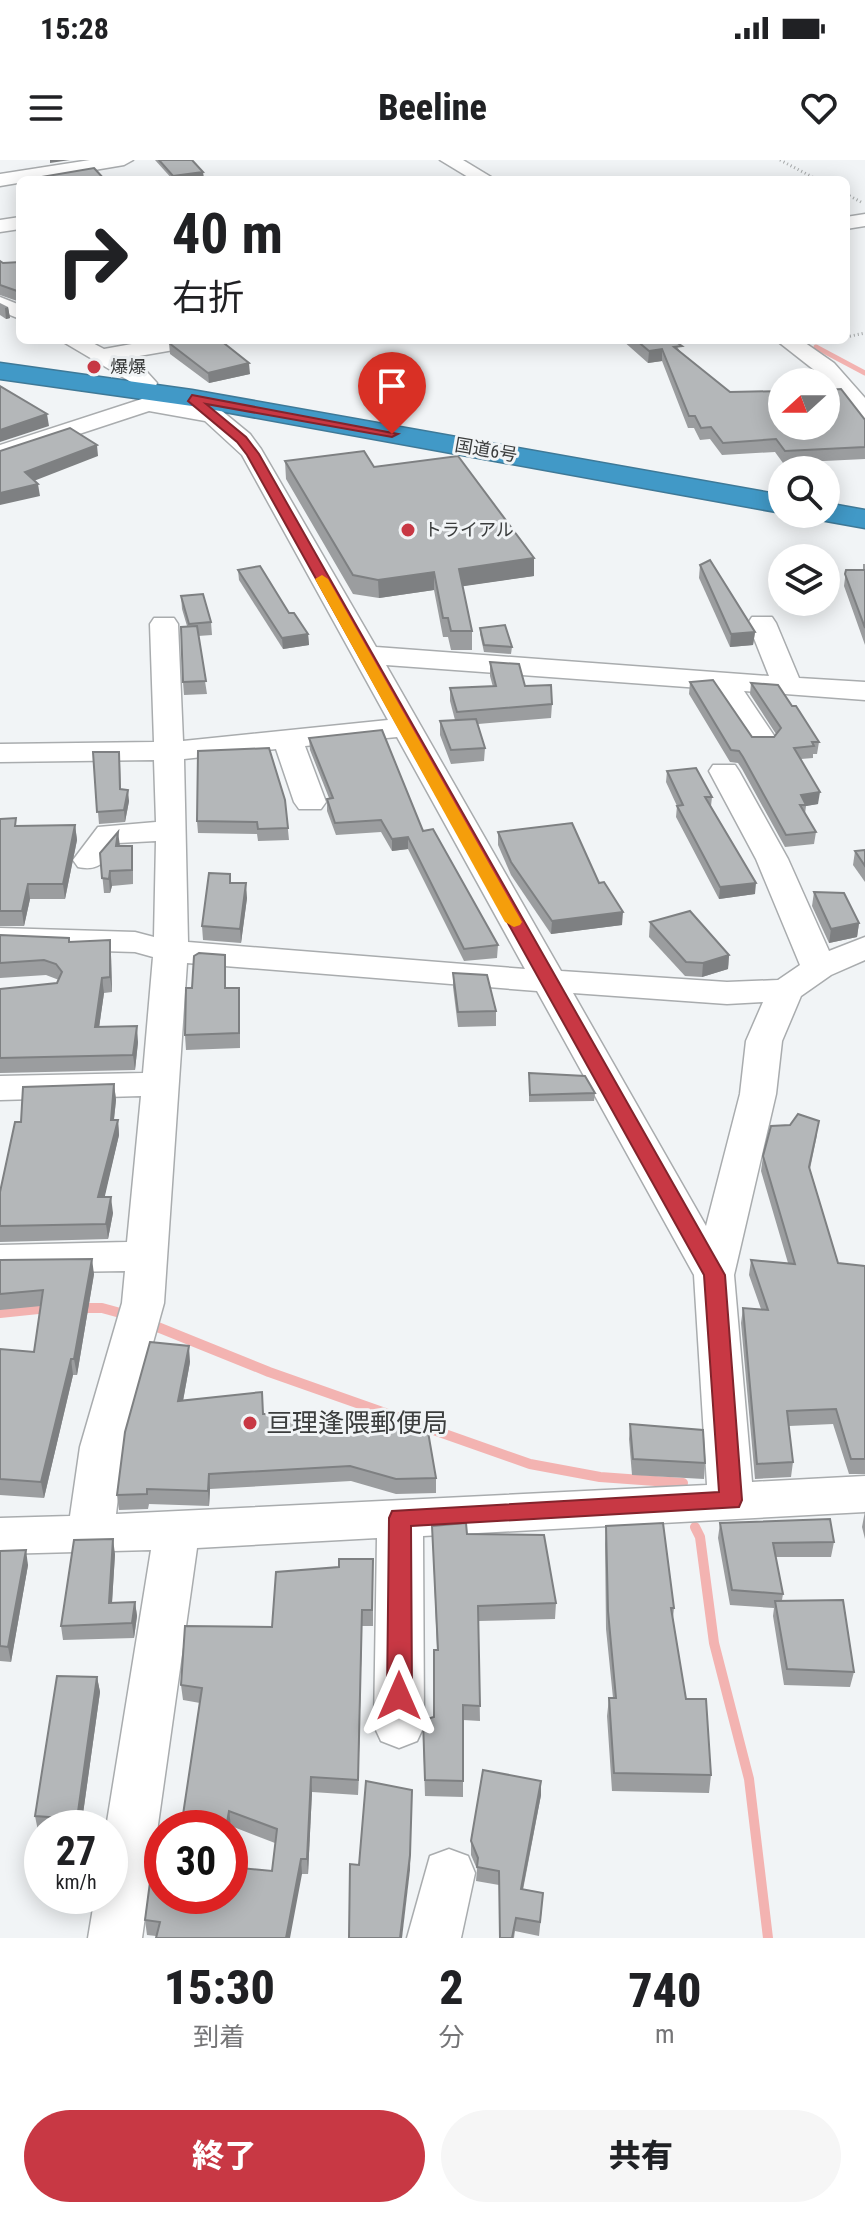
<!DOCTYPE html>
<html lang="ja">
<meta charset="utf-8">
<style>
:root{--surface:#fff;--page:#f6f6f6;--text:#202124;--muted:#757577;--accent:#c83844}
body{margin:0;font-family:"Roboto Condensed","Noto Sans JP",sans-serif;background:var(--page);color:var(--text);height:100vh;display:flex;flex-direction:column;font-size:30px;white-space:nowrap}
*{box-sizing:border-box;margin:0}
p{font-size:26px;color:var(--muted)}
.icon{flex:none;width:44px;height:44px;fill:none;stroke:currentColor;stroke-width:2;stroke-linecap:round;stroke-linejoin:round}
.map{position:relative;height:1778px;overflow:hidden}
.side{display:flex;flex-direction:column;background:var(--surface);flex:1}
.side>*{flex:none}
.hud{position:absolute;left:16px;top:16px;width:834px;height:168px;border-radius:12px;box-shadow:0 4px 20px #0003;background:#fff;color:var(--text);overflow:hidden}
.needle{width:52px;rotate:249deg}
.buttons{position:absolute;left:768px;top:208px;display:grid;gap:16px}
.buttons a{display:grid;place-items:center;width:72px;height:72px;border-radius:50%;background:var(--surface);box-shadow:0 4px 20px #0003;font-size:40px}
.speed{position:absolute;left:24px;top:1650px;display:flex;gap:16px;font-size:40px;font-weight:700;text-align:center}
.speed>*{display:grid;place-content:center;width:104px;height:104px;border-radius:50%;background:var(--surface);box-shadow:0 4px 20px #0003;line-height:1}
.speed small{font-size:20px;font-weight:400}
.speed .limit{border:12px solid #d22;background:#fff;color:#111}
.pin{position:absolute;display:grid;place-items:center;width:68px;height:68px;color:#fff;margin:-82px -34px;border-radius:50% 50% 50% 0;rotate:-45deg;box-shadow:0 0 8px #0007}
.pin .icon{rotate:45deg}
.me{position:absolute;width:88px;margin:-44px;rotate:0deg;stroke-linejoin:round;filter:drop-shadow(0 0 6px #0008)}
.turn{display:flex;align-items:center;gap:28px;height:168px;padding:0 24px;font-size:36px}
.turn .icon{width:104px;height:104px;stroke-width:2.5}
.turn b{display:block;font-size:56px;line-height:68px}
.eta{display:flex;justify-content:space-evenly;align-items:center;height:136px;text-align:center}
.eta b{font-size:48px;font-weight:800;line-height:56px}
.action{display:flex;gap:16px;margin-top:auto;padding:16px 24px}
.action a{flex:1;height:92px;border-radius:48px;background:var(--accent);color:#fff;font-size:32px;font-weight:800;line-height:92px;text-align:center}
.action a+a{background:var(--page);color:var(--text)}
.status{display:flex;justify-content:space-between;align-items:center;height:56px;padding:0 40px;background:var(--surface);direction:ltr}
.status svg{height:22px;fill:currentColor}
header{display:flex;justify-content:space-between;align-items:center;height:104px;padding:0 24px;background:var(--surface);font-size:36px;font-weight:800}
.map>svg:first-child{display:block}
</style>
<div class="status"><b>15:28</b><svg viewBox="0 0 49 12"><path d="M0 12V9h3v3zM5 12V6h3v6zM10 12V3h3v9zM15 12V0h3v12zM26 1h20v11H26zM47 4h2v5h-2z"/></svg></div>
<header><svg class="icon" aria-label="menu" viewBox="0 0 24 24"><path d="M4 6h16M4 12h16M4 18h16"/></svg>Beeline<svg class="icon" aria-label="heart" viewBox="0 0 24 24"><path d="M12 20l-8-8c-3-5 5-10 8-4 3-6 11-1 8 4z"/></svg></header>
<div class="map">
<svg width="865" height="1778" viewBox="0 0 865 1778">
<rect width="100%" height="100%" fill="#f1f4f6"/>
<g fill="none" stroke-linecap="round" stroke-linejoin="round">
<g stroke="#f3b3b1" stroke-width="5">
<polyline points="802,180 805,182"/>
<polyline points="816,187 865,213"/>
</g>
<g stroke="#f3b3b1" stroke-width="10">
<polyline points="78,1148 102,1148 124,1154"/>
<polyline points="0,1153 48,1148"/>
<polyline points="155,1166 269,1212 530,1304 600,1317 683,1323"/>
<polyline points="695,1367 700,1377 714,1483 749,1619 768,1778"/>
</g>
<defs>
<g id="minor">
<polygon points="90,0 133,0 124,5 0,26 0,14"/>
<polygon points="440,0 463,0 496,20 473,20"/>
<polygon points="865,54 865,66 846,69 846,57"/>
<polygon points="20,57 20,69 0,72 0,60"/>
<polygon points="0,137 20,145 20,159 0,151"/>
<polygon points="60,180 87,180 104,189 154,180 202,180 191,187 122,199 147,212 157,223 152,236 136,236 131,222"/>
<polygon points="776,180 801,180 834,203 865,238 865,259 857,257 818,213"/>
<path d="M192 231 200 233 250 274 261 289 376 487 769 516 748 463 752 457H772L776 463 799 518 865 522V540L744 531 777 580 773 586H751L714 529 386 505 561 811 727 822 778 820 800 805 756 699 709 611 713 605H735L739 611 788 699 829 791 865 777V800L831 815 801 836 782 881 776 934 734 1115 752 1322 865 1316V1352L423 1376 424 1566 417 1581 399 1588 381 1581 374 1566 377 1378 197 1388 142 1778H88L95 1736H110V1668H106L151 1390 0 1394V1358L70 1356 80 1287 122 1143 125 1111 0 1113V1085L127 1082 141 936 0 940V916L143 913 153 797 135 792 0 788V768L135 772 154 777 156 681 118 683C106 700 100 712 78 707L73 700 98 667 156 662 154 600 0 602V584L154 582 150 464 154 458H174L178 464 183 581 388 560 242 295 205 261 149 251 0 300V285L148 237 184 243 181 238ZM397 577 525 809 188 782 184 599 276 589 294 642 299 649H321L326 642 305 586ZM187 803 537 831 694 1115 707 1325 116 1354 124 1287 164 1143ZM573 833 727 844 763 842 746 881 740 934 706 1066Z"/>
<polygon points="449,1689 468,1696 475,1713 461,1778 407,1778 430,1696"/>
</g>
<g id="highway">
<polygon points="0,203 192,230 782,335 782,353 192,246 0,219"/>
<polygon points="826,343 865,350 865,368 815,359 812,354 826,354"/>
</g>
</defs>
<use href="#minor" stroke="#a9acae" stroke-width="3"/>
<use href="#highway" stroke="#3f7997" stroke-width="3"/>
<g stroke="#a7aaab" stroke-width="3" stroke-dasharray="1 3" stroke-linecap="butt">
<polyline points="780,0 818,20"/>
<polyline points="846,34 861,42"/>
<polyline points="846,177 865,173"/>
</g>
<use href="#minor" fill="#fff" fill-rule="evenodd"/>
<use href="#highway" fill="#4199c7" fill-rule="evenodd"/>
</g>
<g fill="#9b9d9f">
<polygon points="155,0 192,0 204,18 173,20"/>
<polygon points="0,101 3,103 20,102 20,142 0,135"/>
<polygon points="0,143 8,147 10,158 6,159 0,155"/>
<polygon points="622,180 673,180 681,193 730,232 865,260 865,299 783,303 775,292 722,295 710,279 700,280 694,268 688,268 662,201 648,203"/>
<polygon points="169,183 250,214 209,223 170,194"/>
<polygon points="285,301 374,307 534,398 534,416 462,426 472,471 472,490 451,490 448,477 443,477 434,430 379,438 353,434 286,319"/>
<polygon points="863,404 865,404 865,485 844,426 846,410 863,410"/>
<polygon points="700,405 755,472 753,485 730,487 699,418"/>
<polygon points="238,410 289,453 308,474 309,485 283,489 239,420"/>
<polygon points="181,436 211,462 212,475 198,476 207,534 184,535 183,522 187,466 182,449"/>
<polygon points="480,468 512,487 511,494 484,492 480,474"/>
<polygon points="490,502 552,544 551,558 478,564 485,588 484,601 451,604 440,575 440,561 455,560 450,541 450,528 493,527 490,516"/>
<polygon points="690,522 752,577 774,577 776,574 750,534 751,523 792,546 819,582 817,594 813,594 813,598 801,599 818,644 806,646 805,654 816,672 814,684 785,687 742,609 738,603 730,602 689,534"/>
<polygon points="309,578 423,671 498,785 497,798 464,801 408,689 392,691 381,672 336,675 327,651 327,639 329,638 310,590"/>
<polygon points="93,592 120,603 121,629 129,641 125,662 99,664"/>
<polygon points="667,611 712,637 711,646 755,734 719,739 676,657 677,646 666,622"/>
<polygon points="285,640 289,680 258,681 257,674 198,673 197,661"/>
<polygon points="0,659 17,666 75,665 77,680 65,739 30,739 24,766 0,766"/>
<polygon points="498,672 599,723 622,765 551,774 511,715 498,685"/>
<polygon points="120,686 133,700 133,724 112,726 110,733 104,733 100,693"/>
<polygon points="865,690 865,722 853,705 855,691"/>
<polygon points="230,714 231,723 247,738 241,783 203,780 202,766"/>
<polygon points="814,732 859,763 857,777 829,783 812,746"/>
<polygon points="650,762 729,795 728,809 702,817 685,816 649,777"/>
<polygon points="0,775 69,782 110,780 111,795 112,832 104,833 99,867 138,882 135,910 0,913 0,829 57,823 59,820 46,815 0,818"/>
<polygon points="225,795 226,828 240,843 240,888 186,890 185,875 192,828"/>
<polygon points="453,813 496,851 496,866 458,867 453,827"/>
<polygon points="529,913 595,933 594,941 529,942"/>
<polygon points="114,924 116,940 114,960 118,960 119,975 104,1037 113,1053 108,1079 0,1082 0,1032 21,962"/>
<polygon points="790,965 817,975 810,1009 838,1103 865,1106 865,1314 849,1314 833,1264 789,1266 793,1302 791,1317 755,1319 741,1163 743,1148 761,1149 749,1115 751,1100 788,1103 761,1011 763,996"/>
<polygon points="0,1100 94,1114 77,1215 73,1215 44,1338 0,1335 0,1189 34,1192 41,1146 0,1150"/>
<polygon points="190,1202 183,1241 263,1254 329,1268 436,1318 436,1333 396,1334 351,1321 210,1329 209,1346 149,1344 148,1349 119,1350 117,1335"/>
<polygon points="630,1264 705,1303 704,1319 632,1315 629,1279"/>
<polygon points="865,1351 865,1379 862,1367"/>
<polygon points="720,1363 834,1382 831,1397 776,1397 783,1434 782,1440 854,1512 850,1527 784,1525 773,1456 774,1448 730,1445 718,1378"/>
<polygon points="432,1366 467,1374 556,1443 555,1459 478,1461 480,1561 463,1560 463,1637 425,1636 423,1575 434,1557 437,1490"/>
<polygon points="606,1366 674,1448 673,1458 686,1539 711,1615 709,1633 612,1631 607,1556 609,1538 613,1538 606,1469 605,1384"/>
<polygon points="0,1391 28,1405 11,1502 0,1501"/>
<polygon points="115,1394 112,1443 135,1442 137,1456 134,1478 63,1480 61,1466"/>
<polygon points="373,1414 373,1466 362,1466 358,1635 312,1632 308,1714 302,1714 156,1776 147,1775 145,1760 162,1736 272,1711 275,1683 231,1666 200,1543 183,1540 181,1525 272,1467"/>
<polygon points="97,1517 100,1532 81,1668 42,1668 42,1671 38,1671 35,1656"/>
<polygon points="541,1621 541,1635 523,1730 542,1747 539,1776 515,1771 514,1778 499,1778 499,1725 476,1721 477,1709 471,1695 471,1681"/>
</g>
<g fill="#7e8082">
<polygon points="50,0 70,0 50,3"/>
<polygon points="203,12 204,18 173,20 173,16"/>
<polygon points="8,147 10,158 6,159 5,148"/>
<polygon points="662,189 662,201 648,203 649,191"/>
<polygon points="249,203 250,214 209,223 208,213"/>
<polygon points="47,254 49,266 0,282 0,270"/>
<polygon points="97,285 98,296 26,324 25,312"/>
<polygon points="38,324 40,336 0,345 0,333"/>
<polygon points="534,398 534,416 458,427 459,409"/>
<polygon points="434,412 434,430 379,438 378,420"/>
<polygon points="755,472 753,485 730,487 731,474"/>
<polygon points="308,474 309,485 283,489 282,478"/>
<polygon points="128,630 129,641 125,662 124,650"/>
<polygon points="820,632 818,644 806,646 801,635"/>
<polygon points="75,665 77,680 65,739 63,724"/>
<polygon points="118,672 120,686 116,686"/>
<polygon points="408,677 408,689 392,691 392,679"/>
<polygon points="110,711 112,726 110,733 109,719"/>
<polygon points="246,723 247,738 241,783 240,769"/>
<polygon points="756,723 755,734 719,739 720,727"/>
<polygon points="28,724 30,739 24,766 22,751"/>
<polygon points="623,752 622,765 551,774 552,761"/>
<polygon points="859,763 857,777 829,783 831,769"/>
<polygon points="110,780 111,795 112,832 110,817"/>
<polygon points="729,795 728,809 702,817 703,803"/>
<polygon points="102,818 104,833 97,882 95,867"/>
<polygon points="137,866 138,882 135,910 133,895"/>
<polygon points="114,924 116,940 112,976 111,960"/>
<polygon points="118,960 119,975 101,1053 98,1037"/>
<polygon points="111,1037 113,1053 108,1079 106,1064"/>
<polygon points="92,1099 94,1114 77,1215 74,1199"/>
<polygon points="189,1186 190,1202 180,1257 178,1241"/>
<polygon points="71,1199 73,1215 44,1338 41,1322"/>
<polygon points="209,1314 210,1329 209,1346 208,1331"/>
<polygon points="113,1379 115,1394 111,1458 109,1443"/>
<polygon points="26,1390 28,1405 11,1502 8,1487"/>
<polygon points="135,1442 137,1456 134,1478 132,1463"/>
<polygon points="362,1450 362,1466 358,1635 358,1620"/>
<polygon points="97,1517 100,1532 81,1668 79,1668 77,1659"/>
<polygon points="311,1617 312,1632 308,1714 307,1699"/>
<polygon points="541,1621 541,1635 520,1743 521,1729"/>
<polygon points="412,1630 410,1710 402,1778 400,1778"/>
<polygon points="229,1651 231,1666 230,1671 230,1668 226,1668"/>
<polygon points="301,1699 302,1714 290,1778 286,1778"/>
</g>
<g fill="#b4b7b9" stroke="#7e8082" stroke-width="2">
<polygon points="159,0 192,0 203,12 173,16"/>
<polygon points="94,8 105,20 24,20"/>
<polygon points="0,101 3,103 20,102 20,132 0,125"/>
<polygon points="180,180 220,180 249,203 208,213 169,183"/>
<polygon points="636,180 673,180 682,186 674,187 730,232 782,231 782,266 826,266 826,230 841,229 865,260 865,287 785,291 776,279 723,283 711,267 701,268 695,256 689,256 662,189 649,191"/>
<polygon points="0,226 47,254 0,270"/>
<polygon points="70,268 97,285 25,312 38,324 0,333 0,291"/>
<polygon points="364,291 374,307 458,296 534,398 459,409 472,471 451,471 448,458 443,458 434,412 378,420 353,415 285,301"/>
<polygon points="710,400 755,472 731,474 700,405"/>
<polygon points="260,406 289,453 294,453 308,474 282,478 238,410"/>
<polygon points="846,410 865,410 865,468 845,414"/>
<polygon points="203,434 211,462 189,464 181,436"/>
<polygon points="505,465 512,487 484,485 480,468"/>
<polygon points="197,466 206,521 183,522 181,467"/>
<polygon points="490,502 519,504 525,526 551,525 552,544 457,552 450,528 496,526"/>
<polygon points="713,520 752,577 774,577 781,568 751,523 778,525 792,546 796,546 819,582 812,582 814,586 794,588 820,632 801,635 806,645 800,645 816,672 786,675 743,597 739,591 731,590 690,522"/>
<polygon points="476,559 485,588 451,590 440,561"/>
<polygon points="382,570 423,671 433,669 498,785 464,789 408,677 392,679 381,660 335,663 327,639 333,638 309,578"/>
<polygon points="269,588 285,640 288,668 258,669 257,662 197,661 198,591"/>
<polygon points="93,592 119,592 120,629 128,630 124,650 97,652"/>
<polygon points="696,608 712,637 705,637 756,723 720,727 677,646 683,645 667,611"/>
<polygon points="16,658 15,666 75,665 63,724 28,724 22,751 0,751 0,659"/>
<polygon points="572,663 599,723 604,722 623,752 552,761 511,702 498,672"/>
<polygon points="118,672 116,686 132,686 132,710 110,711 109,719 102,718 100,693"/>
<polygon points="865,690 865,706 855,691"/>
<polygon points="209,713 230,714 230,723 246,723 240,769 202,766"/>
<polygon points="814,732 844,733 859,763 831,769"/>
<polygon points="690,751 729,795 703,803 686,802 650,762"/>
<polygon points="0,775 69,778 69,782 110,780 110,817 102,818 95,867 137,866 133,895 0,898 0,829 57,823 62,812 56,804 44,800 0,803"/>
<polygon points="199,793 225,795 225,828 239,828 239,873 185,875 186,828 192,828 194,796"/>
<polygon points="453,813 487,815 496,851 458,852"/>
<polygon points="529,913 585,916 595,933 530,935"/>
<polygon points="114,924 111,960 118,960 98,1037 111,1037 106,1064 0,1066 0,1032 15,962 21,962 23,927"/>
<polygon points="798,954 819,961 809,1007 838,1103 865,1106 865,1299 851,1299 836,1249 787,1251 793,1302 757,1304 743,1148 768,1150 751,1100 795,1104 763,996 771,966 790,965"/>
<polygon points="92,1099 74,1199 71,1199 41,1322 0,1319 0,1189 34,1192 43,1130 0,1134 0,1100"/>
<polygon points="150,1182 189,1186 178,1241 262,1232 263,1254 328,1254 329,1268 427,1266 436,1318 396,1319 350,1306 209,1314 208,1331 147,1329 147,1334 117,1335 125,1272"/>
<polygon points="630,1264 703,1270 705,1303 633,1299"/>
<polygon points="830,1359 834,1382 773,1383 783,1434 732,1430 720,1363"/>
<polygon points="466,1363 467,1374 544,1375 556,1443 478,1446 480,1546 463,1545 463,1621 425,1620 423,1560 434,1557 434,1490 438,1490 432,1366"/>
<polygon points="663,1363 674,1448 671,1448 686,1539 706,1539 711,1615 614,1613 609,1538 616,1538 608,1451 606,1366"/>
<polygon points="113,1379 109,1443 135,1442 132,1463 61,1466 74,1380"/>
<polygon points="26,1390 8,1487 0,1486 0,1391"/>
<polygon points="339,1399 373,1399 372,1450 362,1450 358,1620 311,1617 307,1699 301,1699 286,1778 156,1778 160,1762 145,1760 152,1707 162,1708 162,1736 230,1736 230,1707 272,1711 277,1669 229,1651 226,1668 181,1668 202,1528 181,1525 185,1466 272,1467 276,1412 339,1407"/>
<polygon points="843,1440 854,1512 787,1509 775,1441"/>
<polygon points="57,1516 97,1517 77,1659 35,1656"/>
<polygon points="483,1610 541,1621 521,1729 543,1733 540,1762 516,1758 512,1778 500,1778 499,1711 477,1707 478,1698 471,1681"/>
<polygon points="366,1621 412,1630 410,1695 400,1778 349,1778 350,1704 359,1705"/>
</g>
<polygon fill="#c83844" stroke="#82242c" stroke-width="2" points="192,235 398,274 392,277 206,244 246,277 259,294 725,1115 742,1340 739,1347 411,1366 412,1536 408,1544 399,1547 390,1544 387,1536 389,1358 392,1351 719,1332 704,1115 247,295 237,282 188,241"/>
<polygon fill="#f59e0b" points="322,415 328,419 522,762 520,765 514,767 505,762 315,419"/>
<g fill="#c83844" stroke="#f1f4f6" stroke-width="3">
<circle cx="94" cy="207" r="8"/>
<circle cx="408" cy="370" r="8"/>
<circle cx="250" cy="1263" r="8"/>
</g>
<g text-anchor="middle" stroke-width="6" stroke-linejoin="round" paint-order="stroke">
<g font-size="18" fill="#3b3d3d" stroke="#f1f4f6" text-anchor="start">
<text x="110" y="213">爆爆</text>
<text x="424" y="376">トライアル</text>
</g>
<g font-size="18" fill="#3b3d3d" stroke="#f1f4f6">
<text transform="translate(486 290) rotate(10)" y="6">国道6号</text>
</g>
<g font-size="26" fill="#3b3d3d" stroke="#f1f4f6" text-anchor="start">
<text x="266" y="1272">亘理逢隈郵便局</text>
</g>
</g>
</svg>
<div class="buttons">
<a><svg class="needle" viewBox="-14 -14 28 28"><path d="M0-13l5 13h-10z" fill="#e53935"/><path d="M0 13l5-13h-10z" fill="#757577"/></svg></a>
<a><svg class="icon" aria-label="search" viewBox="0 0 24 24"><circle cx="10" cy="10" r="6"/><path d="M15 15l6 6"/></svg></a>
<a><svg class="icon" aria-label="layers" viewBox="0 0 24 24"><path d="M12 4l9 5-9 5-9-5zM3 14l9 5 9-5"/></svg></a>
</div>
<div class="speed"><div>27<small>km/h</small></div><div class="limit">30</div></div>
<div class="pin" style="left:392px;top:274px;background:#d93025"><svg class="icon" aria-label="arrive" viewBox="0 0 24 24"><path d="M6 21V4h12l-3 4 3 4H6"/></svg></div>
<svg class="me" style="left:399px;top:1536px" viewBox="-20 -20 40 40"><path d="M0-17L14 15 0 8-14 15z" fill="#c83844" stroke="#fff" stroke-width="4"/></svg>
<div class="hud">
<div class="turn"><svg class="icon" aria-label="right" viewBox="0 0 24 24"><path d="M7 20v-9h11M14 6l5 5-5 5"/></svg><div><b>40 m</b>右折</div></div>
</div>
</div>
<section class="side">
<div class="eta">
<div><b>15:30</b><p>到着</p></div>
<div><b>2</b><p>分</p></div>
<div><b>740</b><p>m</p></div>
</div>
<div class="action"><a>終了</a><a>共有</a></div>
</section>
